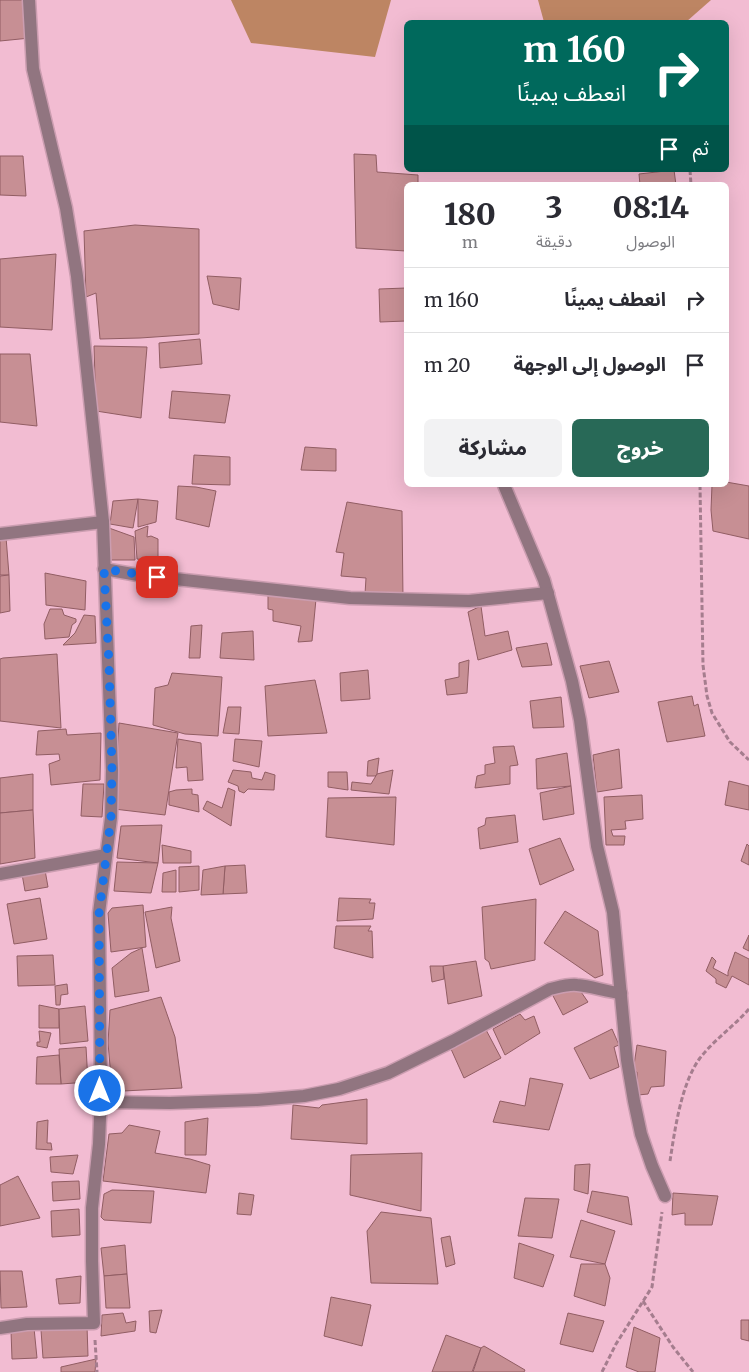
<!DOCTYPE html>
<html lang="ar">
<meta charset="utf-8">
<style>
:root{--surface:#fff;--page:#f2f2f3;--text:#2b2b33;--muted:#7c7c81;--line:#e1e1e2;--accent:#286957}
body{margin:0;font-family:Merriweather,"Noto Sans Arabic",serif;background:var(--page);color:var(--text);direction:rtl;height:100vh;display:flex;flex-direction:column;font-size:19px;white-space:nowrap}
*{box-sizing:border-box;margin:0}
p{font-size:16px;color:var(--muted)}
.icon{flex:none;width:28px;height:28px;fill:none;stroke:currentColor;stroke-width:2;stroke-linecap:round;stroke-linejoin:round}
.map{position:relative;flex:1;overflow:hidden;direction:ltr}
.side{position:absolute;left:404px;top:182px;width:325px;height:305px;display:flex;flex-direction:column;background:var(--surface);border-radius:8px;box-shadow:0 5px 20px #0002;direction:rtl}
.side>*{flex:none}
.guide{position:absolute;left:404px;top:20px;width:325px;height:152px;border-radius:8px;box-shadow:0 5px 20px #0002;direction:rtl;background:#00695c;color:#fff;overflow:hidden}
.pin{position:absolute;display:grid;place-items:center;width:42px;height:42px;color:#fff;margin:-21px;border-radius:10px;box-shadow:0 2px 8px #0006}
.me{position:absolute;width:55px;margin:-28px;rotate:0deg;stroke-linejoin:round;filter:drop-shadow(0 0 4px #0008)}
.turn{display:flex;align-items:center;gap:18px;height:105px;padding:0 20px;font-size:22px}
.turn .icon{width:65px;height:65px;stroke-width:2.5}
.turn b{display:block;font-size:35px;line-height:42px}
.then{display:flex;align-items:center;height:48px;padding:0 20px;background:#0003;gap:10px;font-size:19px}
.eta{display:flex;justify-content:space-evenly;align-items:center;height:85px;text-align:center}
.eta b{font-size:30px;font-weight:800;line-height:35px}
.action{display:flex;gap:10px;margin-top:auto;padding:10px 20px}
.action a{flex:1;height:58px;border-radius:8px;background:var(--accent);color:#fff;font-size:20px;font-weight:800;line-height:58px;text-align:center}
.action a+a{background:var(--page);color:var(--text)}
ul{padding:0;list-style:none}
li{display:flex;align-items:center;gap:15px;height:65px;padding:0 20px;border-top:1px solid var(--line)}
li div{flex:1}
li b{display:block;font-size:19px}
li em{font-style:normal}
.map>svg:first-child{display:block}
</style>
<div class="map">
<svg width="749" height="1372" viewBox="0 0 749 1372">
<rect width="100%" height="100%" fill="#f2bcd2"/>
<g fill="#bd8563">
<polygon points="231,0 391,0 375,57 251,43"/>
<polygon points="538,0 711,0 686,22 544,22"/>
</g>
<g fill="#c78f94" stroke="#915d63">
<polygon points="0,0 23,0 30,38 0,41"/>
<polygon points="354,154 376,155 377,172 418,175 418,185 406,185 406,251 356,248"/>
<polygon points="0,156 23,156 26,196 0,195"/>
<polygon points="674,170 676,185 640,185 639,174"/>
<polygon points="135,225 199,229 199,334 140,338 100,339 96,293 86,297 84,231"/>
<polygon points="56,254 52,330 0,327 0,259"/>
<polygon points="207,276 241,278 239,310 213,304"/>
<polygon points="406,288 406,321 380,322 379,289"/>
<polygon points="200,339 202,364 160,368 159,343"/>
<polygon points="94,346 147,347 141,418 96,411"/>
<polygon points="0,354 30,354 37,426 0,422"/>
<polygon points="172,391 230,395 225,423 169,418"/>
<polygon points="305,447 336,449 336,471 301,470"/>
<polygon points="194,455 230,457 230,485 192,484"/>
<polygon points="726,482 749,486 749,539 713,531 711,510 712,485 726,485"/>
<polygon points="178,486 196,487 216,491 209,527 176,519"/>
<polygon points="138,499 133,528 110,524 113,501"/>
<polygon points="138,499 158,501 156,522 138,527"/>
<polygon points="347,502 402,511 403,599 365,594 366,578 341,576 344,553 336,552"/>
<polygon points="148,526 147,537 151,536 158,539 158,562 137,559 135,531"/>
<polygon points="109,528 134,537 135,560 108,560"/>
<polygon points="6,537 9,575 0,575 0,538"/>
<polygon points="45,573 86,581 85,610 46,605"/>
<polygon points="9,575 10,611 0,613 0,576"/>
<polygon points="268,595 316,599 312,641 298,642 301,626 273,621 273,610 268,609"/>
<polygon points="481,606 485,636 508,631 512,650 478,660 468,612"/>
<polygon points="50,609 62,609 64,615 76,619 76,622 72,625 69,637 45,639 44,624"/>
<polygon points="84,615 95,616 96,643 63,645 75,633"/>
<polygon points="202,625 200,658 189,658 191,626"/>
<polygon points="253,631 254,660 220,658 222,633"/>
<polygon points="547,643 552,665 522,667 516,648"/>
<polygon points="57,654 61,728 0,721 0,659 3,658"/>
<polygon points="469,660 467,693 447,695 445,680 459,677 459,663"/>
<polygon points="609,661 619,692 589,698 580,666"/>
<polygon points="368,670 370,699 341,701 340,673"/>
<polygon points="172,673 222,677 218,736 185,734 153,725 155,688 168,685"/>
<polygon points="315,680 327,733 268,736 265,686"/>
<polygon points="692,696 694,706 698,704 705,736 667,742 658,702"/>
<polygon points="561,697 564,727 533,728 530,701"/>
<polygon points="228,707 241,707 239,734 223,733"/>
<polygon points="119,723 178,733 165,815 114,809"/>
<polygon points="66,729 67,735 101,733 100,780 51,785 49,764 60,760 59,754 36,755 38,731"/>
<polygon points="178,739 201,743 203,780 188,781 187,767 176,768"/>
<polygon points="235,739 262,741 259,767 233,761"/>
<polygon points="514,746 518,765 510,766 510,784 475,788 477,776 485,774 485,765 495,763 493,747"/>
<polygon points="619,749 622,788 597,792 593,755"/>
<polygon points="567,753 571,786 537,789 536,759"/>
<polygon points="379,758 377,774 376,776 367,776 368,761"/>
<polygon points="233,770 251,772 252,778 262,780 265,772 275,775 274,790 248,789 244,793 239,791 238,786 228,782"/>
<polygon points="393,770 389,794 351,790 352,782 371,784 377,774"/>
<polygon points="328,772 347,772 348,790 328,787"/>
<polygon points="33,774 33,810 0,813 0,778"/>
<polygon points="729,781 749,786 749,810 725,805"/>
<polygon points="83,784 104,784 102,817 81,816"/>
<polygon points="571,786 574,814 543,820 540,793"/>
<polygon points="228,788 235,791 231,826 203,809 207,801 222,808"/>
<polygon points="192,789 192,794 198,795 199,812 169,805 169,792 176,790"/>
<polygon points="642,795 643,819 625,821 626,829 611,830 613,836 625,836 624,845 606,845 604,797"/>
<polygon points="396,797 394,845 326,837 328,798"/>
<polygon points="33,810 35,858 0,864 0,813"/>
<polygon points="515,815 518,842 480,849 478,828 485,825 486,818"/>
<polygon points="162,825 158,863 117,858 121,826"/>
<polygon points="560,838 574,870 540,885 529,849"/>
<polygon points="747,844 749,846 749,865 741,861"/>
<polygon points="162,845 191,851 191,863 163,863"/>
<polygon points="117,862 158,863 151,893 114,891"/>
<polygon points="245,865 247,893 223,894 225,866"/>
<polygon points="199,866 199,890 179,892 179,867"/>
<polygon points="225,866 223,894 201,895 203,870"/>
<polygon points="45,870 48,887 25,891 22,874"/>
<polygon points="176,870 176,892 162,892 163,873"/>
<polygon points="40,898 47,939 14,944 7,904"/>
<polygon points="339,898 371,899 369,903 375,903 373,919 337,921"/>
<polygon points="536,899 535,960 491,969 489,962 485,959 482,907"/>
<polygon points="143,905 146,947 111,952 108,913 112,908"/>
<polygon points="172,907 171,918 180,961 156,968 145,912"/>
<polygon points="565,911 598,931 603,975 595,978 544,943"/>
<polygon points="336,926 371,926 368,931 372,931 373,958 334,948"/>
<polygon points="749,935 749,951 743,948"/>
<polygon points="142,948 149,991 115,997 112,968 131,953"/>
<polygon points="735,952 749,959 749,985 732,976 726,988 716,983 716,979 706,971 712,957 716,961 713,968 728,976 728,972"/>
<polygon points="53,955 55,985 18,986 17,956"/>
<polygon points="476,961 482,996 448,1004 443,966"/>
<polygon points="430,966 443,966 444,979 432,982"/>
<polygon points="67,984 68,994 61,995 60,1005 56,1005 55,986"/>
<polygon points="579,989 588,1002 563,1015 551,992"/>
<polygon points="161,997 175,1037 182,1088 123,1091 111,1077 108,1043 110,1010"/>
<polygon points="39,1005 59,1009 59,1028 39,1028"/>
<polygon points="85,1006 88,1041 60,1044 59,1009"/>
<polygon points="520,1014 525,1020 534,1016 540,1033 505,1055 493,1029"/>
<polygon points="485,1028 501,1058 464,1078 451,1049"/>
<polygon points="612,1029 619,1045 614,1047 619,1067 590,1079 574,1048"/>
<polygon points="39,1031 51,1033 47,1048 37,1046 37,1042 40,1042"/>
<polygon points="637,1045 666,1051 664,1086 651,1087 648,1094 638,1095 637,1072 633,1072"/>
<polygon points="86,1047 88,1082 61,1084 59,1049"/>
<polygon points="59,1055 61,1084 36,1084 37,1057"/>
<polygon points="530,1078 563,1084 549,1130 493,1122 500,1101 525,1106"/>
<polygon points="367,1099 367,1144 291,1139 293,1105 319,1108 322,1105"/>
<polygon points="208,1118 206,1155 185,1155 185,1122"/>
<polygon points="48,1120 47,1143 51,1143 52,1150 36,1149 37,1122"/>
<polygon points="129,1125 160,1131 155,1153 190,1159 210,1165 206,1193 103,1181 109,1134 122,1133"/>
<polygon points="422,1153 421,1211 350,1195 351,1155"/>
<polygon points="78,1155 73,1174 51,1172 50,1157"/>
<polygon points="590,1164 588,1194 574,1190 575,1165"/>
<polygon points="18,1176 40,1218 0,1226 0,1185"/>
<polygon points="79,1181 80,1199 53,1201 52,1182"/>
<polygon points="112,1190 154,1191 151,1223 104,1220 101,1217 104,1194"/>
<polygon points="592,1191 628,1197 632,1225 587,1212"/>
<polygon points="239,1193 254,1195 251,1215 237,1214"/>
<polygon points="673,1193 718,1196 712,1225 685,1225 685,1213 672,1215"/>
<polygon points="525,1198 559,1199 552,1238 518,1236"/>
<polygon points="79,1209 80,1235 52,1237 51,1211"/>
<polygon points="381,1212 431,1218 438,1284 371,1283 367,1231"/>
<polygon points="581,1220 615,1231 605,1264 570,1257"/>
<polygon points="450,1236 455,1264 446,1267 441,1238"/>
<polygon points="519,1243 554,1255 543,1287 514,1278"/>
<polygon points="125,1245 127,1274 104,1276 101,1248"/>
<polygon points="581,1264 605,1264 610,1278 605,1306 574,1296"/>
<polygon points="0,1271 22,1271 27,1307 1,1308"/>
<polygon points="127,1274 130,1308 106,1308 104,1276"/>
<polygon points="81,1276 80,1303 59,1304 56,1279"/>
<polygon points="331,1297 371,1305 362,1346 324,1336"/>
<polygon points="162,1310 156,1333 150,1332 149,1311"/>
<polygon points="123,1313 126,1323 136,1321 135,1331 101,1336 102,1315"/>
<polygon points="568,1313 604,1321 593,1352 560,1344"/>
<polygon points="741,1320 749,1320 749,1341 741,1339"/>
<polygon points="87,1326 88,1356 43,1358 41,1330"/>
<polygon points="634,1327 660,1338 655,1372 639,1372 626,1367"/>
<polygon points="34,1328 37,1358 12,1359 11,1331"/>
<polygon points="446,1335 481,1348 472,1372 432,1372"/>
<polygon points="484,1346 525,1370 524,1372 473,1372 481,1348"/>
<polygon points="96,1359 95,1372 61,1372 61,1367"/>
</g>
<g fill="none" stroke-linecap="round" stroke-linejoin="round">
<defs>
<g id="minor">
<polyline points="504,485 544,580 572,681 580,720 597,846 613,912 627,1060 634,1101 641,1134 652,1166 665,1196"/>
<polyline points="0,534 103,522"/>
<polyline points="104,569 138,575 350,598 469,601 548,593"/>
<polyline points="0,874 106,855"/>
<path d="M100 1102 170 1103 257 1100 304 1096 339 1089 388 1073 453 1041 550 989C559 987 568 984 577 985 592 986 606 992 621 993"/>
<polyline points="0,1328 27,1324 94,1323 92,1261 92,1208 99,1144 101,1091 99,913 111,818 112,770 103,522 77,276 66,208 33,69 29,0"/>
</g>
</defs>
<use href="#minor" stroke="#cb9db0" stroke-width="15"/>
<g stroke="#a57d8e" stroke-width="3" stroke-dasharray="5 2.5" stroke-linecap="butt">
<polyline points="690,170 691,185"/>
<polyline points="700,485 703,665 707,696 712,713 730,742 749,760"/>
<path d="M670 1161C675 1129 681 1084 700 1058 714 1040 734 1026 749 1009"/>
<polyline points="643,1301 673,1347 693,1372"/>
<polyline points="95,1340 97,1372"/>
<polyline points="602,1372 616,1344 652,1287 662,1212"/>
</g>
<use href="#minor" stroke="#917580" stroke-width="12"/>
</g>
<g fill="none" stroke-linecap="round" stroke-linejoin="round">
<polyline stroke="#1a73e8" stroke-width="9" stroke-dasharray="0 16.2" points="100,1091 99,914 111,818 112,770 109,664 104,569 157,577"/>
</g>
</svg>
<div class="pin" style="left:157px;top:577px;background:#d93025"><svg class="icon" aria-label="arrive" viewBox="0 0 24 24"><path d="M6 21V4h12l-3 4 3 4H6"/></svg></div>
<svg class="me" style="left:100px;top:1091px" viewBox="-20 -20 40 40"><circle r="17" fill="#1a73e8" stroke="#fff" stroke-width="3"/><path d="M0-11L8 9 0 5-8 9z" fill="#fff"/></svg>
<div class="guide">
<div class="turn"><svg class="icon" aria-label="right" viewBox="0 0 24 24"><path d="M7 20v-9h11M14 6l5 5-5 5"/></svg><div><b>160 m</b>انعطف يمينًا</div></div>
<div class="then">ثم<svg class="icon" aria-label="arrive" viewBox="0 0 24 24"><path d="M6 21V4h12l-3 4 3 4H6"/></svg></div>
</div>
<section class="side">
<div class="eta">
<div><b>08:14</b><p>الوصول</p></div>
<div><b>3</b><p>دقيقة</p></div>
<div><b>180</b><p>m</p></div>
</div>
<ul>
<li><svg class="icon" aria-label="right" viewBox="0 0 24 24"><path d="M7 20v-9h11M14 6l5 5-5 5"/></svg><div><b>انعطف يمينًا</b></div><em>160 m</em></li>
<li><svg class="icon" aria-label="arrive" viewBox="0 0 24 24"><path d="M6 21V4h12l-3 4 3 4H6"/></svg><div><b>الوصول إلى الوجهة</b></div><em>20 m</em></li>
</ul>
<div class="action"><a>خروج</a><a>مشاركة</a></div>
</section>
</div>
